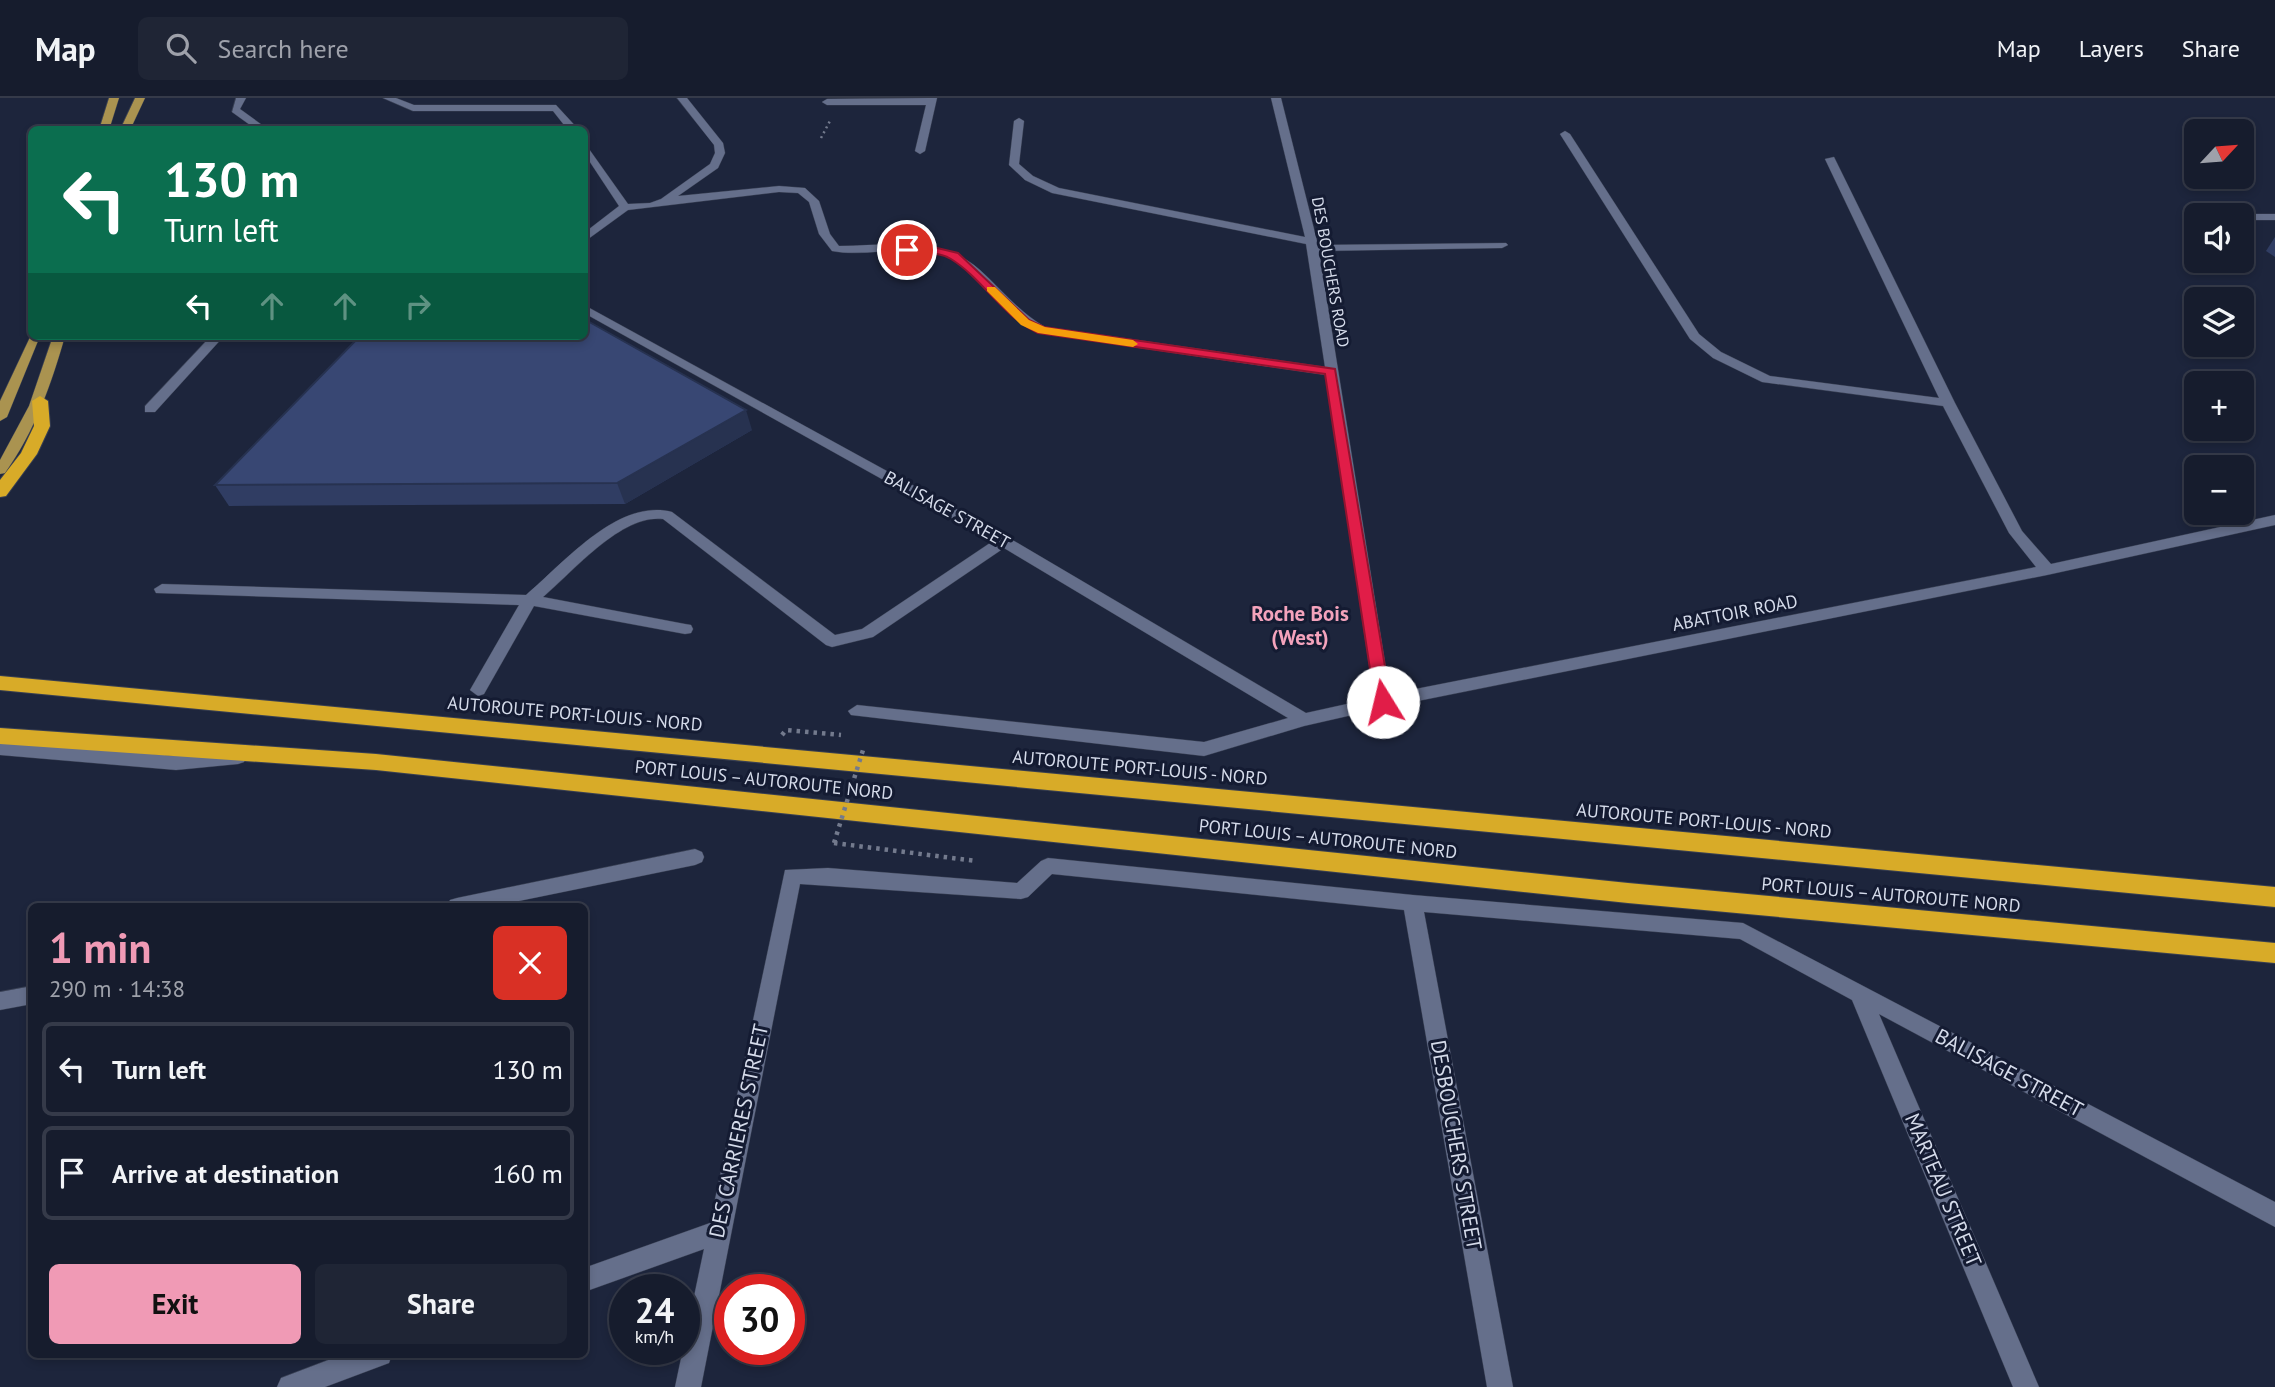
<!DOCTYPE html>
<meta charset="utf-8">
<style>
:root{--surface:#161c2d;--page:#1f2535;--text:#f1f3f6;--muted:#9ea1aa;--line:#353a49;--accent:#f09ab5}
body{margin:0;font-family:"PT Sans",sans-serif;background:var(--page);color:var(--text);height:100vh;display:flex;flex-direction:column;font-size:26px;white-space:nowrap}
*{box-sizing:border-box;margin:0}
p{font-size:23px;color:var(--muted)}
.icon{flex:none;width:38px;height:38px;fill:none;stroke:currentColor;stroke-width:2;stroke-linecap:round;stroke-linejoin:round}
.map{position:relative;flex:1;overflow:hidden}
.drawer{position:absolute;left:28px;top:805px;width:560px;height:455px;display:flex;flex-direction:column;background:var(--surface);border-radius:10px;box-shadow:0 4px 10px #0003,0 0 0 2px var(--line)}
.drawer>*{flex:none}
.guide{position:absolute;left:28px;top:28px;width:560px;height:214px;border-radius:10px;box-shadow:0 4px 10px #0003,0 0 0 2px var(--line);background:#0b6e4f;color:#fff;overflow:hidden}
.needle{width:46px;rotate:64deg}
.tools{position:absolute;left:2184px;top:21px;display:grid;gap:14px}
.tools a{display:grid;place-items:center;width:70px;height:70px;border-radius:10px;background:var(--surface);box-shadow:0 4px 10px #0003,0 0 0 2px var(--line);font-size:35px}
.speed{position:absolute;left:609px;top:1176px;display:flex;gap:14px;font-size:35px;font-weight:700;text-align:center}
.speed>*{display:grid;place-content:center;width:91px;height:91px;border-radius:50%;background:var(--surface);box-shadow:0 4px 10px #0003,0 0 0 2px var(--line);line-height:1}
.speed small{font-size:18px;font-weight:400}
.speed .limit{border:10px solid #d22;background:#fff;color:#111}
.pin{position:absolute;display:grid;place-items:center;width:60px;height:60px;color:#fff;margin:-30px;border:4px solid #fff;border-radius:50%;box-shadow:0 2px 7px #0007}
.me{position:absolute;width:77px;margin:-38px;rotate:351deg;stroke-linejoin:round;filter:drop-shadow(0 0 5px #0008)}
.turn{display:flex;align-items:center;gap:24px;height:147px;padding:0 21px;font-size:32px}
.turn .icon{width:91px;height:91px;stroke-width:2.5}
.turn b{display:block;font-size:49px;line-height:60px}
.lanes{display:flex;align-items:center;height:66px;padding:0 21px;background:#0003;justify-content:center;gap:35px;direction:ltr}
.lanes .off{opacity:.35}
.round{display:grid;place-items:center;flex:none;width:74px;height:74px;border-radius:10px;background:var(--page)}
.headline{display:flex;align-items:center;justify-content:space-between;height:119px;padding:0 21px}
h1{font-size:42px;font-weight:600;line-height:52px;color:var(--accent)}
.button{display:flex;gap:14px;margin-top:auto;padding:14px 21px}
.button a{flex:1;height:80px;border-radius:10px;background:var(--accent);color:#111;font-size:28px;font-weight:600;line-height:80px;text-align:center}
.button a+a{background:var(--page);color:var(--text)}
ul{padding:0;list-style:none}
li{display:flex;align-items:center;gap:21px;height:94px;margin:0 14px 10px;padding:0 7px;border:4px solid var(--line);border-radius:10px}
li div{flex:1}
li b{display:block;font-size:26px}
li em{font-style:normal}
header{display:flex;align-items:center;gap:42px;box-sizing:border-box;height:98px;padding:0 35px;background:var(--surface);border-bottom:2px solid var(--line)}
header strong{font-size:33px}
nav{display:flex;gap:38px;margin-inline-start:auto;font-size:24px}
.search{width:490px;height:63px;background:var(--page);display:flex;align-items:center;gap:18px;box-sizing:border-box;padding:0 24px;border-radius:10px;color:var(--muted);font-size:26px}
.map>svg:first-child{display:block}
</style>
<header>
<strong>Map</strong>
<div class="search"><svg class="icon" aria-label="search" viewBox="0 0 24 24"><circle cx="10" cy="10" r="6"/><path d="M15 15l6 6"/></svg>Search here</div>
<nav><a>Map</a><a>Layers</a><a>Share</a></nav>
</header>
<div class="map">
<svg width="2275" height="1289" viewBox="0 0 2275 1289">
<rect width="100%" height="100%" fill="#1d253c"/>
<g fill="none" stroke-linecap="round" stroke-linejoin="round">
<defs>
<g id="minor">
<polygon points="236,0 246,0 240,11 269,32 257,32 232,14"/>
<polygon points="383,0 396,0 414,7 556,7 579,32 568,32 553,13 413,13"/>
<path d="M677 0H687L723 45 725 55 718 70 678 98 779 88 805 90 819 103 830 136 839 148C887 148 941 137 980 172 1002 192 1019 214 1045 229L1325 269 1306 146 1052 95 1025 82 1009 67 1014 23 1019 20 1024 23 1019 66 1033 78 1059 90 1305 139 1271 0H1281L1318 147 1506 145 1508 147 1502 150 1319 153 1390 596 2036 469 2009 435 1943 308 1762 284 1713 260 1690 241 1560 36 1565 33 1570 36 1699 236 1721 254 1770 278 1939 300 1825 61 1834 59 1955 305 2022 433 2051 466 2275 417V427L2047 477 1383 610 1304 628 1204 658 851 617 848 613 857 607 1204 644 1288 620 1004 450 873 539 832 549 826 547 663 421C621 416 574 473 543 499L685 526 691 527 693 531 691 535 685 536 534 508 484 596 478 598 470 592 519 507 156 495 154 491 162 486 526 497C565 464 618 400 672 414L835 537 862 531 993 443 584 215V207L1009 440 1306 615 1374 600 1326 277 1038 235C1004 216 985 179 951 160 918 143 868 160 832 153L819 136 809 104 798 95 779 94 628 112 584 144V135L619 108 584 55V44L628 106 650 105 661 101 710 66 715 55 714 47Z"/>
<polygon points="927,0 937,0 925,53 920,56 915,53 926,7 827,7 822,4 827,1"/>
<polygon points="2242,116 2275,116 2275,122 2242,122 2242,117 2238,117"/>
<polygon points="211,238 224,238 155,314 145,314 145,308"/>
<polygon points="0,643 176,658 238,652 244,654 247,659 244,664 238,666 176,672 0,657"/>
<polygon points="695,751 702,754 704,759 702,764 695,767 494,808 447,808 450,802 457,800"/>
<polygon points="1048,760 1413,797 1743,825 2275,1104 2275,1129 1879,916 2039,1289 2013,1289 1852,902 1740,841 1424,814 1513,1289 1487,1289 1404,812 1052,776 1028,799 1021,801 800,786 701,1289 675,1289 704,1151 584,1194 584,1170 710,1125 785,772 828,770 1017,785 1041,763"/>
<polygon points="32,888 32,906 0,912 0,894"/>
<polygon points="344,1256 392,1256 389,1265 325,1289 277,1289 281,1280"/>
</g>
<g id="major">
<polygon points="109,0 119,0 109,32 99,32"/>
<polygon points="135,0 145,0 130,32 120,32"/>
<polygon points="32,235 32,238 40,238 7,319 0,323 0,303"/>
<path d="M53 238H65C51 287 35 333 5 375L0 376V362L29 308Z"/>
</g>
<g id="highway">
<polygon points="40,298 48,303 50,328 37,356 6,398 0,399 0,382 21,355 34,328 32,303"/>
<polygon points="0,578 2275,789 2275,809 0,592"/>
<polygon points="0,630 376,656 1628,785 2275,845 2275,865 1628,805 376,672 0,646"/>
</g>
</defs>
<use href="#minor" stroke="#383f52" stroke-width="1"/>
<use href="#major" stroke="#383f52" stroke-width="1"/>
<use href="#highway" stroke="#383f52" stroke-width="2"/>
<polyline stroke="#737a8d" stroke-width="2.5" stroke-dasharray="2 3.5" stroke-linecap="butt" points="821,40 831,21"/>
<g stroke="#737a8d" stroke-width="4.5" stroke-dasharray="3.5 5" stroke-linecap="butt">
<polyline points="782,637 786,632 841,637"/>
<polyline points="834,745 976,763"/>
</g>
<use href="#minor" fill="#656f8b" fill-rule="evenodd"/>
<use href="#major" fill="#aa9350" fill-rule="evenodd"/>
<use href="#highway" fill="#d8ab28" fill-rule="evenodd"/>
<polyline stroke="#737a8d" stroke-width="4.5" stroke-dasharray="3.5 5" stroke-linecap="butt" points="834,745 863,652"/>
</g>
<g fill="#303d63">
<polygon points="2275,139 2275,159 2266,153"/>
<polygon points="752,332 625,406 229,408 215,387"/>
</g>
<polygon fill="#273250" points="746,312 752,332 625,406 617,385"/>
<polygon fill="#384773" stroke="#273250" stroke-width="2" points="584,221 746,312 617,385 215,387 360,238 584,238"/>
<path fill="#e11d48" stroke="#92132f" stroke-width="2" d="M907 149H933L958 155 1029 222 1044 229 1335 271 1391 604 1388 608 1383 610 1375 604 1325 276 1038 235C1001 217 983 181 951 161 937 152 919 157 904 154V150Z"/>
<polygon fill="#f59e0b" points="987,189 995,189 1029,222 1045,229 1133,242 1138,246 1133,249 1038,235 1021,227 987,193"/>
<g text-anchor="middle" stroke-width="6" stroke-linejoin="round" paint-order="stroke">
<g font-size="16" fill="#d5dbea" stroke="#141b32">
<text transform="translate(1331 174) rotate(80)" y="6">DES BOUCHERS ROAD</text>
</g>
<g font-size="18" fill="#d5dbea" stroke="#141b32">
<text transform="translate(947 412) rotate(29)" y="6">BALISAGE STREET</text>
<text transform="translate(1735 515) rotate(-11)" y="6">ABATTOIR ROAD</text>
<text transform="translate(575 616) rotate(5)" y="6">AUTOROUTE PORT-LOUIS - NORD</text>
<text transform="translate(1140 670) rotate(5)" y="6">AUTOROUTE PORT-LOUIS - NORD</text>
<text transform="translate(764 682) rotate(6)" y="6">PORT LOUIS – AUTOROUTE NORD</text>
<text transform="translate(1704 723) rotate(5)" y="6">AUTOROUTE PORT-LOUIS - NORD</text>
<text transform="translate(1328 741) rotate(6)" y="6">PORT LOUIS – AUTOROUTE NORD</text>
<text transform="translate(1891 797) rotate(5)" y="6">PORT LOUIS – AUTOROUTE NORD</text>
</g>
<g font-size="21" font-weight="bold" fill="#f4a3bc" stroke="#141b32">
<text x="1300" y="523">Roche Bois<tspan x="1300" dy="24">(West)</tspan></text>
</g>
<g font-size="21" fill="#d5dbea" stroke="#141b32">
<text transform="translate(2009 975) rotate(28)" y="7">BALISAGE STREET</text>
<text transform="translate(739 1033) rotate(-78)" y="7">DES CARRIERES STREET</text>
<text transform="translate(1456 1047) rotate(80)" y="7">DESBOUCHERS STREET</text>
<text transform="translate(1943 1092) rotate(67)" y="7">MARTEAU STREET</text>
</g>
</g>
</svg>
<div class="tools">
<a><svg class="needle" viewBox="-14 -14 28 28"><path d="M0-13l5 13h-10z" fill="#e53935"/><path d="M0 13l5-13h-10z" fill="#9ea1aa"/></svg></a>
<a><svg class="icon" aria-label="sound" viewBox="0 0 24 24"><path d="M4 9h4l5-4v14l-5-4H4zM17 9q2 3 0 6"/></svg></a>
<a><svg class="icon" aria-label="layers" viewBox="0 0 24 24"><path d="M12 4l9 5-9 5-9-5zM3 14l9 5 9-5"/></svg></a>
<a>+</a>
<a>−</a>
</div>
<div class="speed"><div>24<small>km/h</small></div><div class="limit">30</div></div>
<div class="pin" style="left:907px;top:152px;background:#d93025"><svg class="icon" aria-label="arrive" viewBox="0 0 24 24"><path d="M6 21V4h12l-3 4 3 4H6"/></svg></div>
<svg class="me" style="left:1383px;top:604px" viewBox="-20 -20 40 40"><circle r="19" fill="#fff"/><path d="M0-13L10 11 0 6-10 11z" fill="#e11d48"/></svg>
<div class="guide">
<div class="turn"><svg class="icon" aria-label="left" viewBox="0 0 24 24"><path d="M17 20v-9H6M10 6l-5 5 5 5"/></svg><div><b>130 m</b>Turn left</div></div>
<div class="lanes"><svg class="icon" aria-label="left" viewBox="0 0 24 24"><path d="M17 20v-9H6M10 6l-5 5 5 5"/></svg><svg class="icon off" aria-label="ahead" viewBox="0 0 24 24"><path d="M12 20V5M6 11l6-6 6 6"/></svg><svg class="icon off" aria-label="ahead" viewBox="0 0 24 24"><path d="M12 20V5M6 11l6-6 6 6"/></svg><svg class="icon off" aria-label="right" viewBox="0 0 24 24"><path d="M7 20v-9h11M14 6l5 5-5 5"/></svg></div>
</div>
<section class="drawer">
<div class="headline"><div><h1>1 min</h1><p>290 m · 14:38</p></div><a class="round" style="background:#d93025;color:#fff"><svg class="icon" aria-label="close" viewBox="0 0 24 24"><path d="M6 6l12 12M18 6L6 18"/></svg></a></div>
<ul>
<li><svg class="icon" aria-label="left" viewBox="0 0 24 24"><path d="M17 20v-9H6M10 6l-5 5 5 5"/></svg><div><b>Turn left</b></div><em>130 m</em></li>
<li><svg class="icon" aria-label="arrive" viewBox="0 0 24 24"><path d="M6 21V4h12l-3 4 3 4H6"/></svg><div><b>Arrive at destination</b></div><em>160 m</em></li>
</ul>
<div class="button"><a>Exit</a><a>Share</a></div>
</section>
</div>
